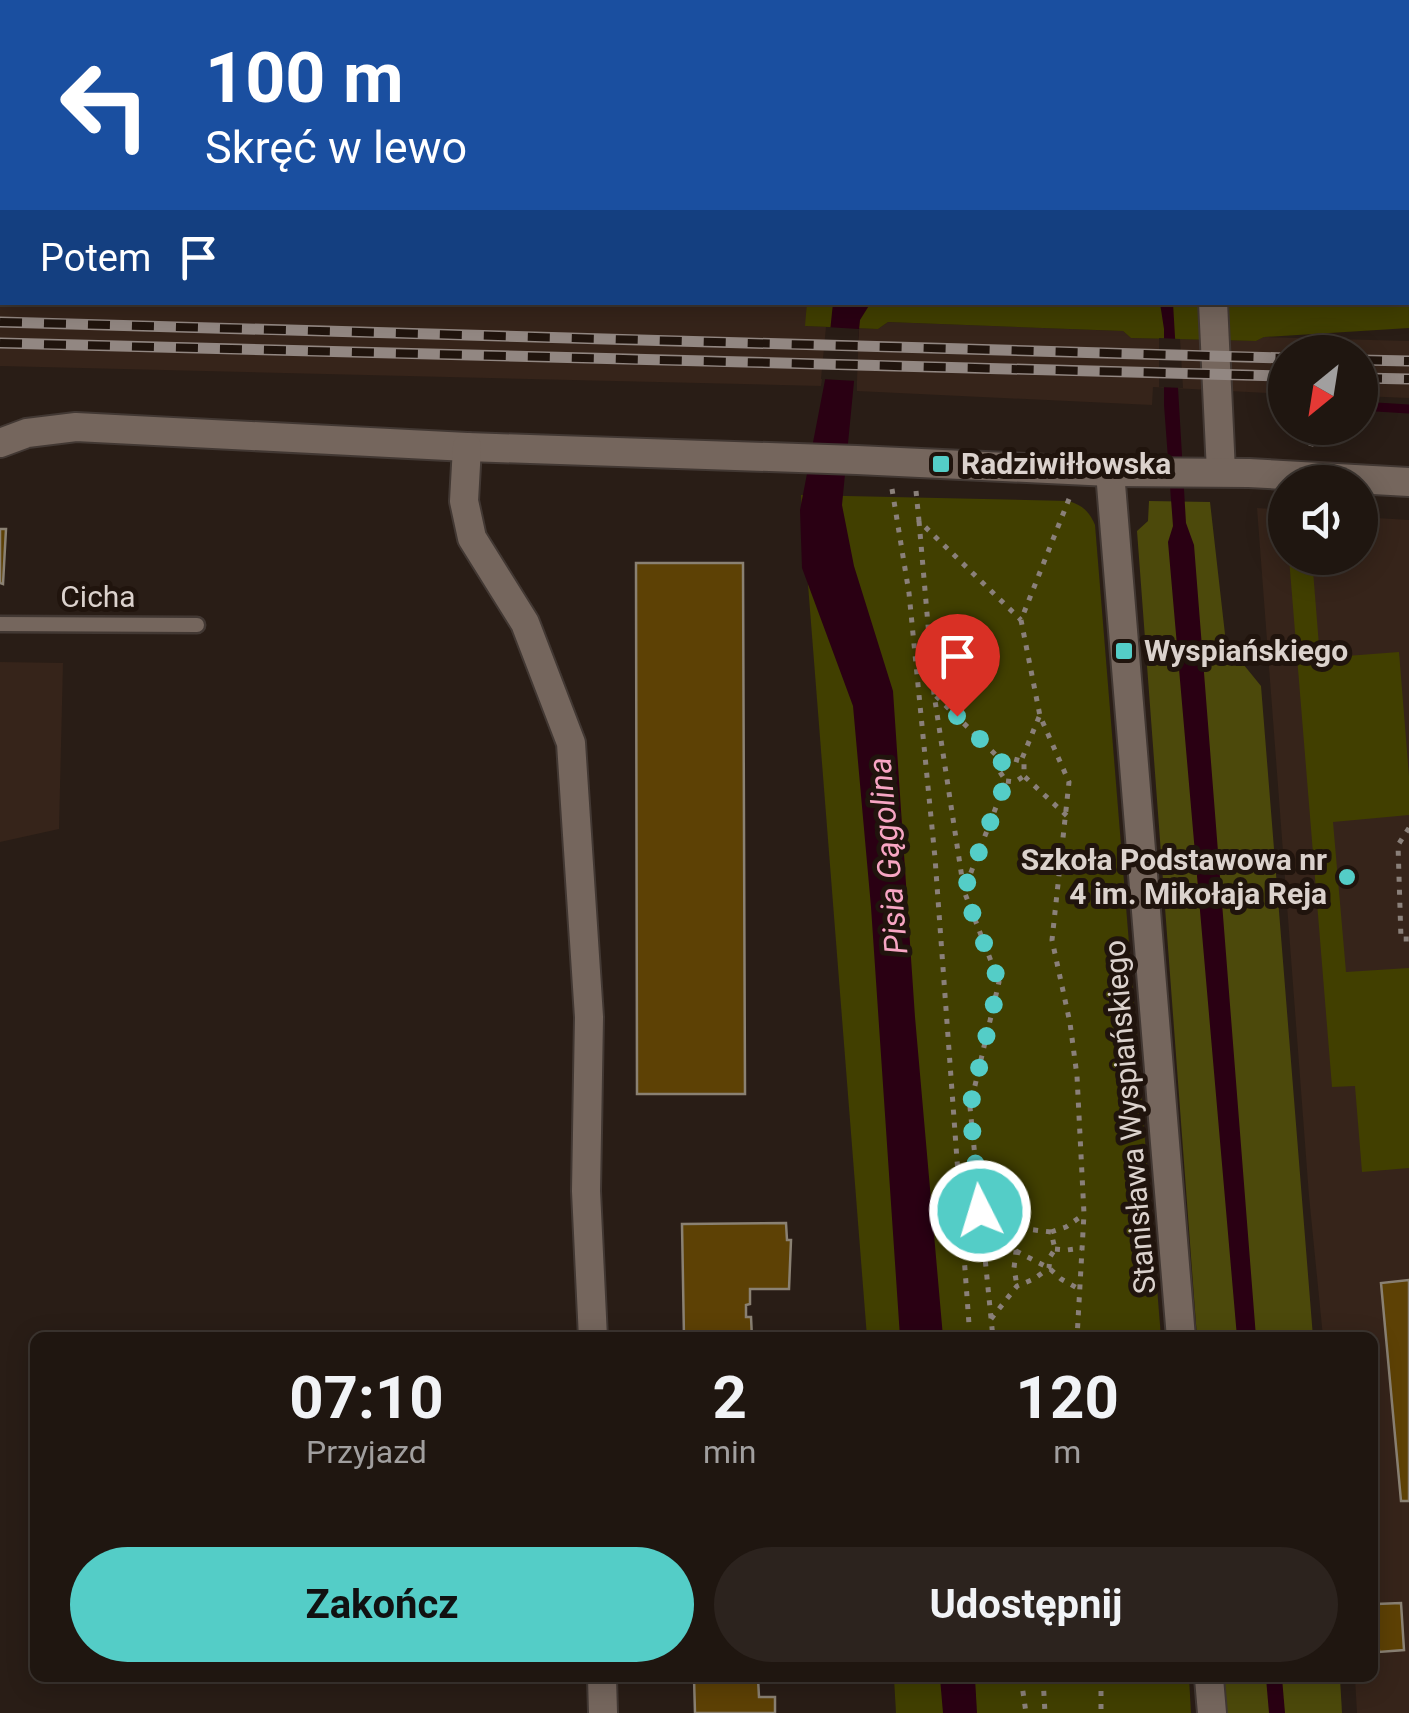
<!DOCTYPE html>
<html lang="pl">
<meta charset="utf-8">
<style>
:root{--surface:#1f1610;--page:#2c231e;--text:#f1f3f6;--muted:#a19f9f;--line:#3c3530;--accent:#54cdc7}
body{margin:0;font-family:Roboto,sans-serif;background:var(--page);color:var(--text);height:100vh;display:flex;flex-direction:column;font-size:38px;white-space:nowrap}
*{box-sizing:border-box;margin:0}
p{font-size:32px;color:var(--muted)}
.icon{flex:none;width:55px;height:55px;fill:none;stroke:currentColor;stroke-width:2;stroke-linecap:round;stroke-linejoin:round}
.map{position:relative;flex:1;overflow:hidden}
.drawer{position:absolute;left:30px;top:1332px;width:1348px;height:350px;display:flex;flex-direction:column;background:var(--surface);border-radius:15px;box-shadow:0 5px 25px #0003,0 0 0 2px var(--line)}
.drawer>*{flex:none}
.top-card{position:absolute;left:0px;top:0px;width:1410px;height:305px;box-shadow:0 5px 25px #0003,0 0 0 2px var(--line);background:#1a4fa0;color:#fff;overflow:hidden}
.needle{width:65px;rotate:210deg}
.fabs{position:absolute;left:1268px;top:335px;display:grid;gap:20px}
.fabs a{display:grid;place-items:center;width:110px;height:110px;border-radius:50%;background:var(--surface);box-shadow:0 5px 25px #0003,0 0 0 2px var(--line);font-size:50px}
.pin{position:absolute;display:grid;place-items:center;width:85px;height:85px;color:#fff;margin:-102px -42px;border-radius:50% 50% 50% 0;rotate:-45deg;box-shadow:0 0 10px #0007}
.pin .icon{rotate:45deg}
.me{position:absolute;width:110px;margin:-55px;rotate:355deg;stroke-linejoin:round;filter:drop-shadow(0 0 8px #0008)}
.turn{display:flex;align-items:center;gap:35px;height:210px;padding:0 40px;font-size:45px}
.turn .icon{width:130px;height:130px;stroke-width:2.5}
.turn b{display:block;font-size:70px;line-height:85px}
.then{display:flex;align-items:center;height:95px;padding:0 40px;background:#0003;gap:20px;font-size:38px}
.eta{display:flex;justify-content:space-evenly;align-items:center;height:170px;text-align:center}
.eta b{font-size:60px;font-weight:700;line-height:70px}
.button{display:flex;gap:20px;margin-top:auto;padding:20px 40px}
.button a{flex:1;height:115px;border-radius:60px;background:var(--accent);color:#111;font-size:40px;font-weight:700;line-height:115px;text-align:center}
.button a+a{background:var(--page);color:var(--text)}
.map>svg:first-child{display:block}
</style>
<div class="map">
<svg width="1409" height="1713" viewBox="0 0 1409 1713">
<rect width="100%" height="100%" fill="#291d16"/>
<g fill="#36241a">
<polygon points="0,256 2,256 2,302 807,302 806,326 878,329 888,322 1123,331 1131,338 1256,341 1264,337 1409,341 1409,398 1360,396 1360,352 1285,352 1285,394 1153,387 1152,405 857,391 857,381 822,379 821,386 0,366"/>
<polygon points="1257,508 1285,510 1285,558 1360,558 1360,517 1409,520 1409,1713 1357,1713 1355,1678 1372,1678 1372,1338 1323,1337 1309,1196"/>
<polygon points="0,662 63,663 59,829 0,842"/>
</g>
<g fill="#413f00">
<polygon points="534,0 1352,0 1353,2 535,2"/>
<polygon points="1408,51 1409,328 1264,337 1256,341 1131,338 1123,331 888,322 878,329 805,326 807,302 1408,302"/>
<path d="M801 495 1069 501C1083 506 1089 511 1095 525L1161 1337H867Z"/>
<polygon points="1289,558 1312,558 1320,658 1399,652 1409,776 1409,815 1333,822 1346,972 1409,968 1409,1168 1362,1172 1355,1086 1332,1087"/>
<polygon points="894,1678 1189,1678 1191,1713 896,1713"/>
</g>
<g fill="#4c490b">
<polygon points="1149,501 1210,502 1226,643 1261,686 1313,1337 1197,1337 1137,531 1148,521"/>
<polygon points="1222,1678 1340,1678 1342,1713 1225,1713"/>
</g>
<g fill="#2a0013">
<polygon points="833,303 876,303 870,304 860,320 842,505 854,566 893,691 915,1017 943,1337 900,1337 871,907 853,706 802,568 800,510 825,380"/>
<polygon points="1160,303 1173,303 1186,523 1194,545 1256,1337 1237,1337 1168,542 1173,526 1164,405 1164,329"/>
<polygon points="940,1678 975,1678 977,1713 943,1713"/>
<polygon points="1266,1678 1282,1678 1285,1713 1269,1713"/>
</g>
<g fill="#291d16">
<polygon points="826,327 859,329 857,381 821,379"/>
<polygon points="1159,338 1180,339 1183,388 1159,387"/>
</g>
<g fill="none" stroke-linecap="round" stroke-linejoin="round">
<g stroke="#2a0013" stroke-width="9">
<polyline points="1276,402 1285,402"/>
<polyline points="1360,406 1409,409"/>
</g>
</g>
<g fill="#5d4105" stroke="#8a8173" stroke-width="2.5">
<polygon points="0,0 23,0 23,2 2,2 2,27 0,28"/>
<polygon points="241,0 343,0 335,2 241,2"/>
<polygon points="0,529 6,529 3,584 0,583"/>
<polygon points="636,563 743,563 745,1094 637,1094"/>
<polygon points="786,1223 787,1240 791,1240 789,1289 750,1289 750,1304 746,1305 746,1317 751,1317 752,1338 684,1338 682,1224"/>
<polygon points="1409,1280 1409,1501 1401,1501 1381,1283"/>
<polygon points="1401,1603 1404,1650 1379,1652 1376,1604"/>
<polygon points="694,1678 758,1678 759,1697 775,1697 775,1713 695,1713"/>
</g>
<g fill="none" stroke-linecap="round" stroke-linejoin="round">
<defs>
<polyline id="lane" points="0,624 197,625"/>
<g id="street">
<polyline points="209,0 210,2"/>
<polyline points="138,2 142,0"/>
<polyline points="1392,2 1393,0"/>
<polyline points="1408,39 1409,39"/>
<polyline points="0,48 2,48"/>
<polyline points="1213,302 1221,472"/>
<polyline points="0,443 27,433 76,427 467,447 857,460 1110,472 1249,473 1409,482"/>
<polyline points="467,447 464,501 472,538 525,623 571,743 589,1017 586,1191 593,1338"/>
<polyline points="1110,472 1181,1338"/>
<polyline points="602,1678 603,1713"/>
<polyline points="1209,1678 1212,1713"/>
</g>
</defs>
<use href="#lane" stroke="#423833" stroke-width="19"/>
<use href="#street" stroke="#423833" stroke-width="32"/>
<g stroke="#8a807a" stroke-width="5" stroke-dasharray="5 8" stroke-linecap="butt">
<polyline points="1157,0 1157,2"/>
<polyline points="1309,443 1321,446"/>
<polyline points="892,489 909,593 935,858 970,1338"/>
<polyline points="916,491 919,521 1021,620"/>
<polyline points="1069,499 1021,620 1040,716 1069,782 1052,940 1070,1023 1077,1076 1084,1214 1077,1338"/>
<polyline points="919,521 934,694 964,891 999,982 970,1107 993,1338"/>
<polyline points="936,696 1002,761 1000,772 1006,781 965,888"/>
<polyline points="1039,717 1021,761 1024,764 1024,776 1067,816"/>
<polyline points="1002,761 1010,758 1021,761"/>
<polyline points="1006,781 1015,782 1024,776"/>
<polyline points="1409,828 1398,845 1401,939 1409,939"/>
<polyline points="980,1211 1010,1227"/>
<polyline points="1051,1232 1066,1227 1083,1215"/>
<polyline points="1055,1249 1067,1250 1082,1248"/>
<polyline points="1016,1251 1049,1268 1061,1279 1079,1289"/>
<polyline points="991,1319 1017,1286 1034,1279 1049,1268 1050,1257 1055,1249 1051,1232 1010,1227 1011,1239 1016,1251 1014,1268 1017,1286"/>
<polyline points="1021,1678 1026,1713"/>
<polyline points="1043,1678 1045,1713"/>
<polyline points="1063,1678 1076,1681 1082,1678"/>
<polyline points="1101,1678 1101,1713"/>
</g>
<use href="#lane" stroke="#75665d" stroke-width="14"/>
<use href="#street" stroke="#75665d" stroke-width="28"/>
<defs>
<g id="rail">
<polyline points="0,322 1285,358"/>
<polyline points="0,343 1285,376"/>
<polyline points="1360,360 1409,361"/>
<polyline points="1360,378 1409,379"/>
</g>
</defs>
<use href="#rail" stroke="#928782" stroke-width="11"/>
<use href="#rail" stroke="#20140d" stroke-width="8" stroke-dasharray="22" stroke-linecap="butt"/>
</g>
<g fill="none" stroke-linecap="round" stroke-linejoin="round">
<polyline stroke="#54cdc7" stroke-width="18" stroke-dasharray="0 32.4" points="957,716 1002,761 1000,772 1006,781 964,891 999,982 970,1107 980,1211"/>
</g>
<g fill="#54cdc7" stroke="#20140d" stroke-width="4">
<rect x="931" y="454" width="20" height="20" rx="5"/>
<rect x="1114" y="641" width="20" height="20" rx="5"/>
<circle cx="1347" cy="877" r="10"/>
</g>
<g text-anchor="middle" stroke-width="10" stroke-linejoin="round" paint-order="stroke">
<g font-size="30" font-weight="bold" fill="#dbd2cd" stroke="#20140d" text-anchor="start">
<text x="961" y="474">Radziwiłłowska</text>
<text x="1144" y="661">Wyspiańskiego</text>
<text x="1327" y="870" text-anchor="end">Szkoła Podstawowa nr<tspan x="1327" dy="34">4 im. Mikołaja Reja</tspan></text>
</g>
<g font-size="30" fill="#dbd2cd" stroke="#20140d">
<text x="98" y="607">Cicha</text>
<text transform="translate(1130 1117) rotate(-95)" y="10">Stanisława Wyspiańskiego</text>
</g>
<g font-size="32" font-style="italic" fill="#f7a5c3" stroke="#20140d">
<text transform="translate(888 856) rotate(-95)" y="11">Pisia Gągolina</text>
</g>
</g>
</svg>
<div class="fabs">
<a><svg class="needle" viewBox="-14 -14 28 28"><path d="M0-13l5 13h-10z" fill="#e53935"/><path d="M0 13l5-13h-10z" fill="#a19f9f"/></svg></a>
<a><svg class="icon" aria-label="sound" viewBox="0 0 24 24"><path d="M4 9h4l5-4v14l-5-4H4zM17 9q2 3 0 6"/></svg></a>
</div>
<div class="pin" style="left:957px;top:716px;background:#d93025"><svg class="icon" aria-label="arrive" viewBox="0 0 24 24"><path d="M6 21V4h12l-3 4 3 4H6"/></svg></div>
<svg class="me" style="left:980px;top:1211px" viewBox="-20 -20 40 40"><circle r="17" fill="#54cdc7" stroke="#fff" stroke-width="3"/><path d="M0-11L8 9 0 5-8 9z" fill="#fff"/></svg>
<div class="top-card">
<div class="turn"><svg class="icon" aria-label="left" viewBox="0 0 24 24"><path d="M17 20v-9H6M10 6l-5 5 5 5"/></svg><div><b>100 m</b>Skręć w lewo</div></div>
<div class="then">Potem<svg class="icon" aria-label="arrive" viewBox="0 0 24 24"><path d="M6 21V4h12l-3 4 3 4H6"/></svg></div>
</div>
<section class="drawer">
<div class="eta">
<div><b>07:10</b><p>Przyjazd</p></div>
<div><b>2</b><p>min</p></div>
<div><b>120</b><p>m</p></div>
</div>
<div class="button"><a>Zakończ</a><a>Udostępnij</a></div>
</section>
</div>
